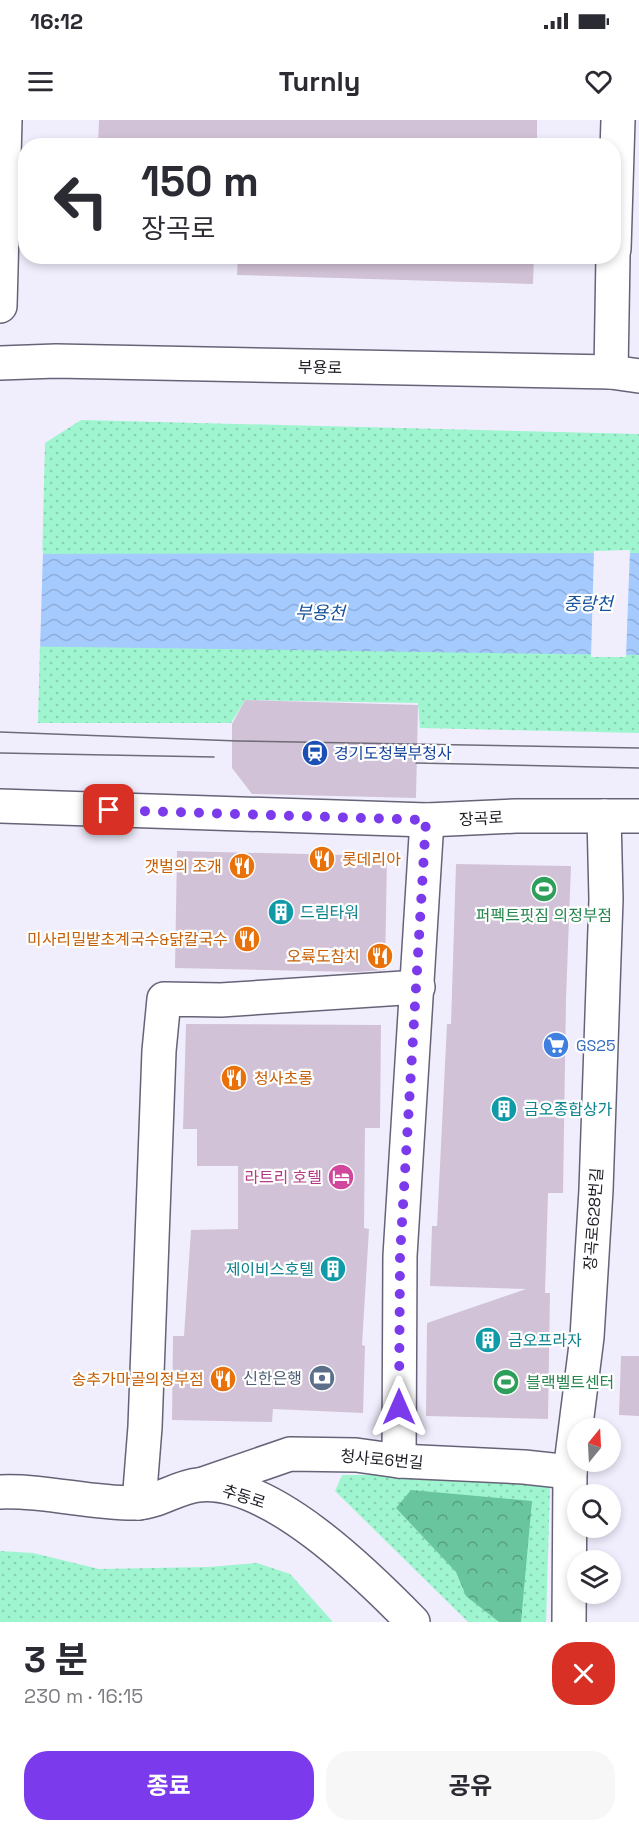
<!DOCTYPE html>
<html lang="ko">
<meta charset="utf-8">
<style>
:root{--surface:#fff;--page:#f7f7f7;--text:#2b2b33;--muted:#7c7c81;--accent:#7c3aed}
body{margin:0;font-family:"Space Grotesk","Noto Sans KR",sans-serif;background:var(--page);color:var(--text);height:100vh;display:flex;flex-direction:column;font-size:22px;white-space:nowrap}
*{box-sizing:border-box;margin:0}
p{font-size:20px;color:var(--muted)}
.icon{flex:none;width:33px;height:33px;fill:none;stroke:currentColor;stroke-width:2;stroke-linecap:round;stroke-linejoin:round}
.map{position:relative;height:1502px;overflow:hidden}
.side{display:flex;flex-direction:column;background:var(--surface);flex:1}
.side>*{flex:none}
.hud{position:absolute;left:18px;top:18px;width:603px;height:126px;border-radius:24px;box-shadow:0 3px 9px #0003;background:#fff;color:var(--text);overflow:hidden}
.needle{width:39px;rotate:18deg}
.controls{position:absolute;left:567px;top:1298px;display:grid;gap:12px}
.controls a{display:grid;place-items:center;width:54px;height:54px;border-radius:50%;background:var(--surface);box-shadow:0 3px 9px #0003;font-size:30px}
.pin{position:absolute;display:grid;place-items:center;width:51px;height:51px;color:#fff;margin:-26px;border-radius:12px;box-shadow:0 3px 9px #0006}
.me{position:absolute;width:66px;margin:-33px;rotate:0deg;stroke-linejoin:round;filter:drop-shadow(0 0 4px #0008)}
.turn{display:flex;align-items:center;gap:21px;height:126px;padding:0 24px;font-size:27px}
.turn .icon{width:78px;height:78px;stroke-width:2.5}
.turn b{display:block;font-size:42px;line-height:51px}
.round{display:grid;place-items:center;flex:none;width:63px;height:63px;border-radius:24px;background:var(--page)}
.overview{display:flex;align-items:center;justify-content:space-between;height:102px;padding:0 24px}
h1{font-size:36px;font-weight:700;line-height:45px}
.button{display:flex;gap:12px;margin-top:auto;padding:12px 24px}
.button a{flex:1;height:69px;border-radius:24px;background:var(--accent);color:#fff;font-size:24px;font-weight:700;line-height:69px;text-align:center}
.button a+a{background:var(--page);color:var(--text)}
.status{display:flex;justify-content:space-between;align-items:center;height:42px;padding:0 30px;background:var(--surface);direction:ltr}
.status svg{height:16px;fill:currentColor}
header{display:flex;justify-content:space-between;align-items:center;height:78px;padding:0 24px;background:var(--surface);font-size:27px;font-weight:700}
.map>svg:first-child{display:block}
</style>
<div class="status"><b>16:12</b><svg viewBox="0 0 49 12"><path d="M0 12V9h3v3zM5 12V6h3v6zM10 12V3h3v9zM15 12V0h3v12zM26 1h20v11H26zM47 4h2v5h-2z"/></svg></div>
<header><svg class="icon" aria-label="menu" viewBox="0 0 24 24"><path d="M4 6h16M4 12h16M4 18h16"/></svg>Turnly<svg class="icon" aria-label="heart" viewBox="0 0 24 24"><path d="M12 20l-8-8c-3-5 5-10 8-4 3-6 11-1 8 4z"/></svg></header>
<div class="map">
<svg width="639" height="1502" viewBox="0 0 639 1502">
<defs>
<pattern id="green-dots" width="8" height="8" patternUnits="userSpaceOnUse" patternTransform="scale(1.5)"><rect width="8" height="8" fill="#9ff5cf"/><path d="M2 2h.1M6 6h.1" fill="none" stroke="#88d1b2" stroke-width="1.8" stroke-linecap="round"/></pattern>
<pattern id="forest-crowns" width="20" height="18" patternUnits="userSpaceOnUse" patternTransform="scale(1.5)"><rect width="20" height="18" fill="#69c59e"/><path d="M2 6a3 3 0 1 1 6 0M12 15a3 3 0 1 1 6 0" fill="none" stroke="#569f81"/></pattern>
<pattern id="water-waves" width="16" height="10" patternUnits="userSpaceOnUse" patternTransform="scale(1.5)"><rect width="16" height="10" fill="#a5cafe"/><path d="M0 5q4-4 8 0t8 0" fill="none" stroke="#8eadda"/></pattern>
</defs>
<rect width="100%" height="100%" fill="#f0eefd"/>
<g fill="url(#green-dots)">
<polygon points="81,300 639,314 639,613 420,608 418,583 245,580 231,603 38,603 45,323"/>
<polygon points="342,1355 537,1355 550,1369 546,1502 468,1502 335,1371"/>
<polygon points="0,1431 33,1433 99,1449 209,1447 257,1443 290,1454 333,1502 0,1502"/>
</g>
<polygon fill="url(#forest-crowns)" points="411,1370 532,1381 521,1502 499,1502 466,1476 456,1452 396,1388"/>
<polygon fill="url(#water-waves)" points="639,433 639,535 0,526 0,434"/>
<g fill="#f0eefd">
<polygon points="630,430 626,537 591,537 594,431"/>
<polygon points="0,431 43,431 40,530 0,529"/>
</g>
<g fill="#d2c2d7">
<polygon points="99,0 537,0 537,26 98,26"/>
<polygon points="238,136 534,136 533,164 237,155"/>
<polygon points="245,580 418,585 416,678 252,674 232,648 232,604"/>
<polygon points="177,731 387,736 385,850 357,852 175,848"/>
<polygon points="456,744 571,746 566,879 563,1073 548,1073 545,1173 550,1173 548,1299 426,1296 427,1203 526,1169 430,1166 432,1106 437,1106 447,904 451,904"/>
<polygon points="186,904 381,905 380,1008 365,1008 364,1108 369,1109 362,1225 365,1226 363,1293 273,1289 272,1302 172,1300 173,1216 184,1216 191,1110 238,1109 238,1046 197,1046 197,1009 183,1009"/>
<polygon points="621,1236 639,1236 639,1296 619,1295"/>
</g>
<g fill="none" stroke-linecap="round" stroke-linejoin="round">
<defs>
<g id="minor">
<polyline points="614,129 618,0"/>
<polyline points="0,186 5,0"/>
<polyline points="0,243 56,241 611,252 639,256"/>
<polyline points="611,252 613,136"/>
<polyline points="0,686 427,700 516,696 639,696"/>
<polyline points="399,1341 400,1136 427,700"/>
<polyline points="203,1364 290,1334 356,1335 399,1341 524,1347 570,1352"/>
<path d="M0 1372C46 1370 91 1384 137 1383 158 1382 178 1367 198 1365 269 1357 367 1455 413 1502"/>
<polyline points="139,1383 145,1307 159,931 164,879 221,880 418,867"/>
<polyline points="569,1502 570,1352 587,1217 596,1070 606,779 604,696"/>
</g>
</defs>
<use href="#minor" stroke="#666378" stroke-width="36"/>
<use href="#minor" stroke="#fff" stroke-width="33"/>
<g stroke="#6d6b76" stroke-width="1.5">
<polyline points="0,612 238,621 639,628"/>
<polyline points="0,633 214,637"/>
<polyline points="416,643 639,648"/>
</g>
</g>
<g fill="none" stroke-linecap="round" stroke-linejoin="round">
<polyline stroke="#7c3aed" stroke-width="10" stroke-dasharray="0 18" points="109,690 426,700 400,1136 399,1287"/>
</g>
<defs>
<symbol id="station-disc" viewBox="-11 -11 22 22"><circle r="9.5" fill="#1a4fb4" stroke="#fff"/><path d="M-3-6H3Q5-6 5-4V2Q5 4 3 4L4.5 6H3L1.5 4h-3L-3 6H-4.5L-3 4Q-5 4-5 2V-4Q-5-6-3-6ZM-3.5-4v3h7v-3ZM-3.5 1v1.5H-2V1ZM2 1v1.5H3.5V1Z" fill="#fff"/></symbol>
<symbol id="restaurant-disc" viewBox="-11 -11 22 22"><circle r="9.5" fill="#e8710a" stroke="#fff"/><path d="M-5-6h1v4h1v-4h1v4h1v-4h1v5L-1.5 .5V6h-2V.5L-5-1ZM5-6V6H3V1.5H1.5Q1.5-4 5-6Z" fill="#fff"/></symbol>
<symbol id="stadium-disc" viewBox="-11 -11 22 22"><circle r="9.5" fill="#2e9e5b" stroke="#fff"/><path d="M0-5a6.5 5 0 1 0 0 10a6.5 5 0 1 0 0-10ZM-3.5-1.8h7v3.6h-7Z" fill="#fff"/></symbol>
<symbol id="building-disc" viewBox="-11 -11 22 22"><circle r="9.5" fill="#0f9aa8" stroke="#fff"/><path d="M-4-6H4V6H1V3H-1V6H-4ZM-2.5-4.3h1.7v1.8h-1.7ZM.8-4.3h1.7v1.8H.8ZM-2.5-1h1.7V.8h-1.7ZM.8-1h1.7V.8H.8Z" fill="#fff"/></symbol>
<symbol id="supermarket-disc" viewBox="-11 -11 22 22"><circle r="9.5" fill="#3f7fe0" stroke="#fff"/><path d="M-6-5.5h2.5l.6 2H6L4.5 2H-2.5L-4.4-4H-6ZM-1.5 3.2a1.3 1.3 0 1 0 .1 0ZM3 3.2a1.3 1.3 0 1 0 .1 0Z" fill="#fff"/></symbol>
<symbol id="hotel-disc" viewBox="-11 -11 22 22"><circle r="9.5" fill="#d1479c" stroke="#fff"/><path d="M-6-4.5h1.5V1H6V5H4.5V3h-9V5H-6ZM-4 0a1.8 1.8 0 1 1 3.6 0ZM.5 0V-2.5h3Q6-2.5 6 0Z" fill="#fff"/></symbol>
<symbol id="bank-disc" viewBox="-11 -11 22 22"><circle r="9.5" fill="#5c6f8a" stroke="#fff"/><path d="M-6-4H6V4H-6ZM0-2.3a2.3 2.3 0 1 0 0 4.6a2.3 2.3 0 1 0 0-4.6Z" fill="#fff"/></symbol>
</defs>
<g fill-rule="evenodd">
<use href="#station-disc" x="300" y="618" width="30" height="30"/>
<use href="#restaurant-disc" x="307" y="724" width="30" height="30"/>
<use href="#restaurant-disc" x="227" y="731" width="30" height="30"/>
<use href="#stadium-disc" x="529" y="754" width="30" height="30"/>
<use href="#building-disc" x="266" y="777" width="30" height="30"/>
<use href="#restaurant-disc" x="232" y="804" width="30" height="30"/>
<use href="#restaurant-disc" x="365" y="821" width="30" height="30"/>
<use href="#supermarket-disc" x="541" y="910" width="30" height="30"/>
<use href="#restaurant-disc" x="219" y="943" width="30" height="30"/>
<use href="#building-disc" x="489" y="974" width="30" height="30"/>
<use href="#hotel-disc" x="326" y="1042" width="30" height="30"/>
<use href="#building-disc" x="318" y="1134" width="30" height="30"/>
<use href="#building-disc" x="473" y="1205" width="30" height="30"/>
<use href="#bank-disc" x="307" y="1243" width="30" height="30"/>
<use href="#restaurant-disc" x="208" y="1244" width="30" height="30"/>
<use href="#stadium-disc" x="491" y="1247" width="30" height="30"/>
</g>
<g text-anchor="middle" stroke-width="4.5" stroke-linejoin="round" paint-order="stroke">
<g font-size="16" fill="#1d1c24" stroke="#fff">
<text transform="translate(320 247) rotate(1)" y="6">부용로</text>
<text transform="translate(481 698) rotate(-3)" y="6">장곡로</text>
<text transform="translate(593 1099) rotate(-86)" y="6">장곡로628번길</text>
<text transform="translate(382 1339) rotate(5)" y="6">청사로6번길</text>
<text transform="translate(244 1376) rotate(18)" y="6">추동로</text>
</g>
<g font-size="16" fill="#164399" stroke="#fff" text-anchor="start">
<text x="334" y="639">경기도청북부청사</text>
</g>
<g font-size="16" fill="#c56008" stroke="#fff" text-anchor="end">
<text x="342" y="745" text-anchor="start">롯데리아</text>
<text x="222" y="752">갯벌의 조개</text>
<text x="228" y="825">미사리밀밭초계국수&amp;닭칼국수</text>
<text x="360" y="842">오륙도참치</text>
<text x="254" y="964" text-anchor="start">청사초롱</text>
<text x="204" y="1265">송추가마골의정부점</text>
</g>
<g font-size="16" fill="#0d838f" stroke="#fff" text-anchor="start">
<text x="300" y="798">드림타워</text>
<text x="524" y="995">금오종합상가</text>
<text x="314" y="1155" text-anchor="end">제이비스호텔</text>
<text x="508" y="1226">금오프라자</text>
</g>
<g font-size="16" fill="#27864d" stroke="#fff">
<text x="544" y="801">퍼펙트핏짐 의정부점</text>
<text x="526" y="1268" text-anchor="start">블랙벨트센터</text>
</g>
<g font-size="16" fill="#366cbe" stroke="#fff" text-anchor="start">
<text x="576" y="931">GS25</text>
</g>
<g font-size="16" fill="#b23c85" stroke="#fff" text-anchor="end">
<text x="322" y="1063">라트리 호텔</text>
</g>
<g font-size="16" fill="#4e5e75" stroke="#fff" text-anchor="end">
<text x="302" y="1264">신한은행</text>
</g>
<g font-size="18" font-style="italic" fill="#17529c" stroke="#fff">
<text x="588" y="490">중랑천</text>
<text transform="translate(320 493) rotate(1)" y="6">부용천</text>
</g>
</g>
</svg>
<div class="controls">
<a><svg class="needle" viewBox="-14 -14 28 28"><path d="M0-13l5 13h-10z" fill="#e53935"/><path d="M0 13l5-13h-10z" fill="#7c7c81"/></svg></a>
<a><svg class="icon" aria-label="search" viewBox="0 0 24 24"><circle cx="10" cy="10" r="6"/><path d="M15 15l6 6"/></svg></a>
<a><svg class="icon" aria-label="layers" viewBox="0 0 24 24"><path d="M12 4l9 5-9 5-9-5zM3 14l9 5 9-5"/></svg></a>
</div>
<div class="pin" style="left:109px;top:690px;background:#d93025"><svg class="icon" aria-label="arrive" viewBox="0 0 24 24"><path d="M6 21V4h12l-3 4 3 4H6"/></svg></div>
<svg class="me" style="left:399px;top:1287px" viewBox="-20 -20 40 40"><path d="M0-17L14 15 0 8-14 15z" fill="#7c3aed" stroke="#fff" stroke-width="4"/></svg>
<div class="hud">
<div class="turn"><svg class="icon" aria-label="left" viewBox="0 0 24 24"><path d="M17 20v-9H6M10 6l-5 5 5 5"/></svg><div><b>150 m</b>장곡로</div></div>
</div>
</div>
<section class="side">
<div class="overview"><div><h1>3 분</h1><p>230 m · 16:15</p></div><a class="round" style="background:#d93025;color:#fff"><svg class="icon" aria-label="close" viewBox="0 0 24 24"><path d="M6 6l12 12M18 6L6 18"/></svg></a></div>
<div class="button"><a>종료</a><a>공유</a></div>
</section>
